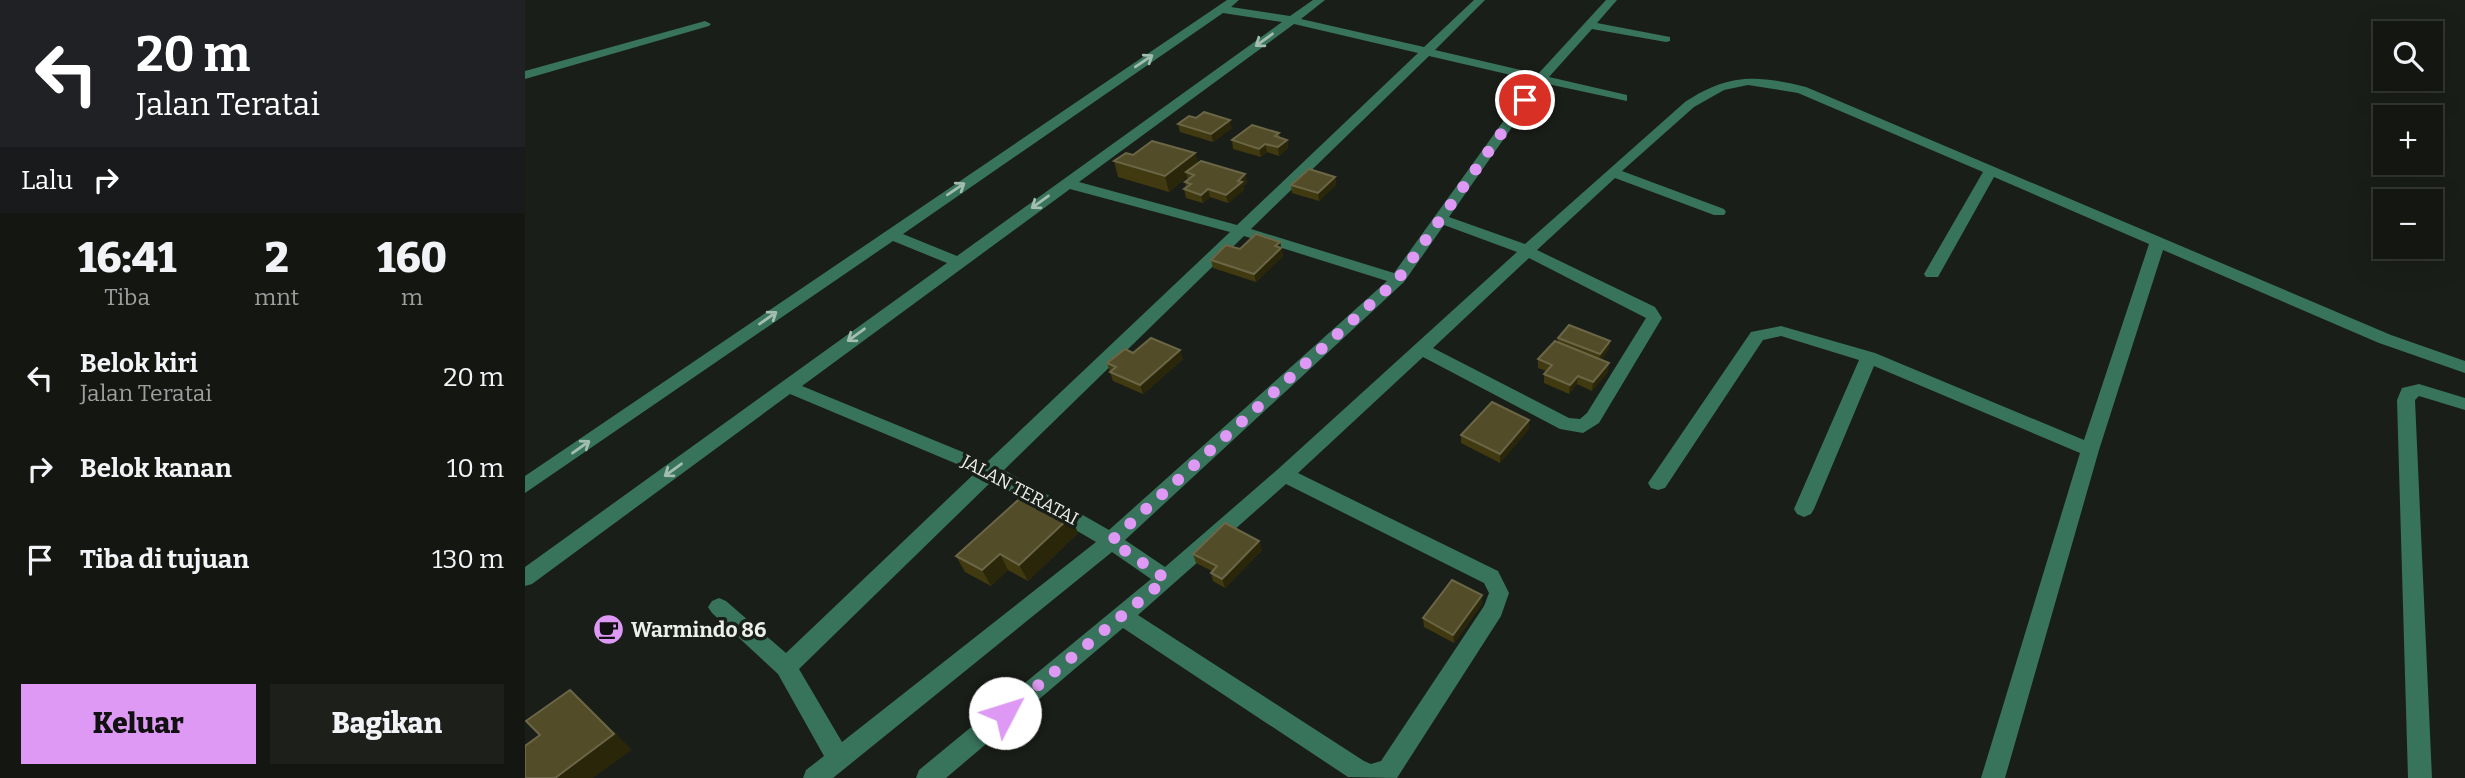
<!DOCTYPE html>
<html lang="id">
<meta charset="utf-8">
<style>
:root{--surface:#141612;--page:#1d1f1b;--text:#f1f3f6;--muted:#9d9f9f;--line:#333532;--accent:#dd99f3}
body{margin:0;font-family:Bitter,serif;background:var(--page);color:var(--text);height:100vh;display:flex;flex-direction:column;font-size:26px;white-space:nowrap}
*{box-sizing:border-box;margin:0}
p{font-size:23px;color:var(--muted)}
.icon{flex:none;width:38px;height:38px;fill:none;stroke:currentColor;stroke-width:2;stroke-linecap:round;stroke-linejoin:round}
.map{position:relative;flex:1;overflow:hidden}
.drawer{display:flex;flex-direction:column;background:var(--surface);width:525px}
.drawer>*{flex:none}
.guide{background:#202124;color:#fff;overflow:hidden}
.tools{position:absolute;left:1848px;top:21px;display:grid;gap:14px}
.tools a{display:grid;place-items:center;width:70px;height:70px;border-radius:0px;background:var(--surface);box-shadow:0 7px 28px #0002,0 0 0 2px var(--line);font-size:35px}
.pin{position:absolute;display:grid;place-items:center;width:60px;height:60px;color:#fff;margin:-30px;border:4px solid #fff;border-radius:50%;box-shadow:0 2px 7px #0007}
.me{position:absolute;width:77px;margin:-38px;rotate:50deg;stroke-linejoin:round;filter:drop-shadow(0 0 5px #0008)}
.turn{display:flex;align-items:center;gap:24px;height:147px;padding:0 21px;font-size:32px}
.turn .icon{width:91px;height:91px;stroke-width:2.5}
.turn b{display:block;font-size:49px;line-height:60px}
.then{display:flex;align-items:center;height:66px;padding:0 21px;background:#0003;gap:14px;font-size:26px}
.eta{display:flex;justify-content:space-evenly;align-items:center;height:119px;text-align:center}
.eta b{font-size:42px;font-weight:800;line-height:49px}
.primary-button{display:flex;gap:14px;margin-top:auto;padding:14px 21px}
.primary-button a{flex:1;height:80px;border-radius:0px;background:var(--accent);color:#111;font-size:28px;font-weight:800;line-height:80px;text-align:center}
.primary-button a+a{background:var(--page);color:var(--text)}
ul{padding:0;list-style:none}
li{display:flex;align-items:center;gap:21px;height:91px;padding:0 21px}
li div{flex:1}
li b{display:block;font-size:26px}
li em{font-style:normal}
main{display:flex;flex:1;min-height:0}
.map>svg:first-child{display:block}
</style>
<main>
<section class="drawer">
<div class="guide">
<div class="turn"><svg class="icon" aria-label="left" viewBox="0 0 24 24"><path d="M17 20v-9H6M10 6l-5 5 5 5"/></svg><div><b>20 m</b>Jalan Teratai</div></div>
<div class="then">Lalu<svg class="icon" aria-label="right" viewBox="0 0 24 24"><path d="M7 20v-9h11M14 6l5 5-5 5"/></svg></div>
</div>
<div class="eta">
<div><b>16:41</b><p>Tiba</p></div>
<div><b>2</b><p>mnt</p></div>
<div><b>160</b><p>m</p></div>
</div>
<ul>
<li><svg class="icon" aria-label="left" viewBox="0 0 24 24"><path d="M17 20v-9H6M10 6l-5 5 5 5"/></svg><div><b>Belok kiri</b><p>Jalan Teratai</p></div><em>20 m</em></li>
<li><svg class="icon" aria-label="right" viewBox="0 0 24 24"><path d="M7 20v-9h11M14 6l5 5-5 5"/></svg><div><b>Belok kanan</b></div><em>10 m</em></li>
<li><svg class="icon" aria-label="arrive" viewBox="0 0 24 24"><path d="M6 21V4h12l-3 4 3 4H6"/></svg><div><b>Tiba di tujuan</b></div><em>130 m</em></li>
</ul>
<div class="primary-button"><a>Keluar</a><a>Bagikan</a></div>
</section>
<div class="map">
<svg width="1940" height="778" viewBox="0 0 1940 778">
<rect width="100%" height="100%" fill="#1a1e18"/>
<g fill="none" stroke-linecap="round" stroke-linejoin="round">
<polygon fill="#38735c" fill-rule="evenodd" points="180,21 186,24 184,26 0,79 0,71"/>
<g fill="#38735c" fill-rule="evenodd">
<path d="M702 0H714L706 7 765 16 788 0H800L776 19 899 47 949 0H960L910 50 1013 74 1081 0H1092L1072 23 1145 37V41L1141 42 1067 29 1024 77 1102 95V101L1018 83 924 217 1000 244 1160 102C1204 73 1232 75 1281 87L1866 335 1940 361V373L1854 343 1638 250 1574 450 1480 778H1456L1555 453 1349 366 1289 509 1286 514 1279 517 1272 514 1269 509 1334 360 1256 336 1238 340 1140 488 1133 490 1126 488 1123 483 1226 332 1256 326 1350 353 1559 440 1624 244 1469 177 1413 277H1401L1399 274 1458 172 1273 93 1223 85 1199 90 1169 107 1097 171 1199 209 1201 212 1199 215H1189L1090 178 1012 250 1130 307 1137 318 1074 423 1058 433 1035 429 898 357 773 473 973 571 984 593 976 616 872 778 823 777 598 628 421 778H391L394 770 626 579 587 552 308 778H278L281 770 299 756 253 674 187 613 183 607 187 601 194 598 201 601 261 653 451 472 265 394 7 584 0 586V567L422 263 368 241 0 493V476ZM698 13 757 22 432 256 378 234ZM769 24 893 53 712 225 554 182ZM904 56 1008 80 869 273 726 229ZM545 189 705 232 462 462 277 386ZM919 225 992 252 752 470 640 567 600 540 879 282ZM719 236 862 281 584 530 479 470ZM1004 258 1121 318 1062 413 1055 419 1044 418 908 348ZM467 481 571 542 317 742 274 669ZM761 484 959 583 964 593 959 606 856 761 846 764 839 761 613 615Z"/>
<polygon points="1894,384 1940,398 1940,410 1894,396 1890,400 1907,778 1883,778 1872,400 1877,388"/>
</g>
</g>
<g fill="#413910">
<polygon points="653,124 707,128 688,142 655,132"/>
<polygon points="754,133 755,138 762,140 763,148 754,156 742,152 736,157 708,149 707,140"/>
<polygon points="670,153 673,163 720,174 722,183 718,186 719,190 703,203 685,197 678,203 661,198 659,189 661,188 660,182 663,179 662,177 644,192 593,177 589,161 608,155"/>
<polygon points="810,177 811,185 794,201 767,193 766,185"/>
<polygon points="755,242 758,256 731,282 688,268 686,260"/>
<polygon points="1033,338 1084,349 1076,360 1083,372 1067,391 1052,384 1044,394 1019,383 1019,374 1021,371 1013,368 1013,359 1033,342"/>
<polygon points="608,353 658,359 618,394 588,381 582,363"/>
<polygon points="1004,420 1004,429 975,463 936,443 936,435"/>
<polygon points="553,533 503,581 483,570 466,586 440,572 431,556"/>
<polygon points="737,550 700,588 688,581 686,573 687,571 671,563 668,554"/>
<polygon points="957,604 929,643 899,627 898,618"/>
</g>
<g fill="#2a260a">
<polygon points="705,120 707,128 688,142 686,134"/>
<polygon points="762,140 763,148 754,156 753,147"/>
<polygon points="740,144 742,152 736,157 734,149"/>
<polygon points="670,153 674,168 661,172 662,177 644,192 640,176"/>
<polygon points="720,174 722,183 718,186 719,190 703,203 701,195 713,181"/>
<polygon points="810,177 811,185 794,201 793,193"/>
<polygon points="683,189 685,197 678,203 676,195"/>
<polygon points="755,242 758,256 731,282 729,274"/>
<polygon points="1085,341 1084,349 1074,363 1075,354"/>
<polygon points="655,350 658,359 618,394 615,385"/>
<polygon points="1084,363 1083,372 1067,391 1068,382"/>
<polygon points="1053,376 1052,384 1044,394 1045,385"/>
<polygon points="1004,420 1004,429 975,463 975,454"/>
<polygon points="546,516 553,533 503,581 494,565"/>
<polygon points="734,541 737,550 700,588 697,579"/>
<polygon points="475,554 483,570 466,586 457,570"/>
<polygon points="957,595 957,604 929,643 928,635"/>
<polygon points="45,690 63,706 107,750 68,778 30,778"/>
</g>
<g fill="#534c28" stroke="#6b6646" stroke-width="2">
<polygon points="679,112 705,120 686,134 653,124 664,116 671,118"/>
<polygon points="727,125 754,133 750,136 762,140 753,147 740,144 734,149 707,140"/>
<polygon points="627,141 670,153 640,176 589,161 601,153 608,155"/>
<polygon points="676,161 720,174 713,181 717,182 701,195 683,189 676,195 659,189 666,184 660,182 669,175 661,172"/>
<polygon points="784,169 810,177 793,193 766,185"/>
<polygon points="731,234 755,242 750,246 756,248 729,274 686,260 701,245 715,249"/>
<polygon points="1044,325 1085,341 1075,354 1033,338"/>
<polygon points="626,338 655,350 615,385 585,372 591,367 582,363 600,349 608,353"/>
<polygon points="1030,341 1084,363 1068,382 1053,376 1045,385 1019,374 1027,365 1013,359"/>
<polygon points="967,402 1004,420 975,454 936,435"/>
<polygon points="501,493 546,516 494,565 475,554 457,570 431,556"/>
<polygon points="700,523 734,541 697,579 686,573 692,566 668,554"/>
<polygon points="927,580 957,595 928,635 898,618"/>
<polygon points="45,690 89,734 30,778 0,778 0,746 15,735 1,721"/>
</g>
<defs><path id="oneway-shaft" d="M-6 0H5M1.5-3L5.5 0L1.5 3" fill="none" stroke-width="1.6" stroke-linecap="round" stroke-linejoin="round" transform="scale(1.75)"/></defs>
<g stroke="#a4bdb2">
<use href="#oneway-shaft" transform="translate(739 40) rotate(144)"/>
<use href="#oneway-shaft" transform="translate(619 61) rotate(-34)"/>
<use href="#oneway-shaft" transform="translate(431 189) rotate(-34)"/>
<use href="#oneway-shaft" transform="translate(515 202) rotate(144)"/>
<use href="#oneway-shaft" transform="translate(243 318) rotate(-35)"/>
<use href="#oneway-shaft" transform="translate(331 335) rotate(144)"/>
<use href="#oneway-shaft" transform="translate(56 447) rotate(-35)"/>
<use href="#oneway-shaft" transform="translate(148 470) rotate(144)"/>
</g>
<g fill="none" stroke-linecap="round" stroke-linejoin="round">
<polyline stroke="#dd99f3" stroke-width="12" stroke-dasharray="0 21.6" points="480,713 641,579 586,541 873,279 1000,100"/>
</g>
<defs>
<symbol id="cafe-disc" viewBox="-11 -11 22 22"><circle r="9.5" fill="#dd99f3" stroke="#1a1e18"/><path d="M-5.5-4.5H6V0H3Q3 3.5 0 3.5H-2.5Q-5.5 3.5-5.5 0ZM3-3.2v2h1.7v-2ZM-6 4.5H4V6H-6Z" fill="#111"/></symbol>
</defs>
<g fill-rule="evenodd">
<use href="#cafe-disc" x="66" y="612" width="35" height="35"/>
</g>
<g text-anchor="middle" stroke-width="7" stroke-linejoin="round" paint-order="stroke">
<g font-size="18" fill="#ecefeb" stroke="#1a1e18">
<text transform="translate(495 490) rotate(28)" y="6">JALAN TERATAI</text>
</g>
<g font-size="21" font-weight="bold" fill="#ecefeb" stroke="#1a1e18" text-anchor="start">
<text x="106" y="637">Warmindo 86</text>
</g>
</g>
</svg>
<div class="tools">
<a><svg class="icon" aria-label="search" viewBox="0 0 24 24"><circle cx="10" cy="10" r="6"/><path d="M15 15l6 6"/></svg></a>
<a>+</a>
<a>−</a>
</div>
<div class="pin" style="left:1000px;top:100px;background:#d93025"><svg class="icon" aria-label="arrive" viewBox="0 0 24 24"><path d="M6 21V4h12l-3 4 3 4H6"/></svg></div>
<svg class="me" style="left:480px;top:713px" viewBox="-20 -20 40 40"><circle r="19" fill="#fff"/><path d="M0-13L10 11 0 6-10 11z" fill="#dd99f3"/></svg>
</div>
</main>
